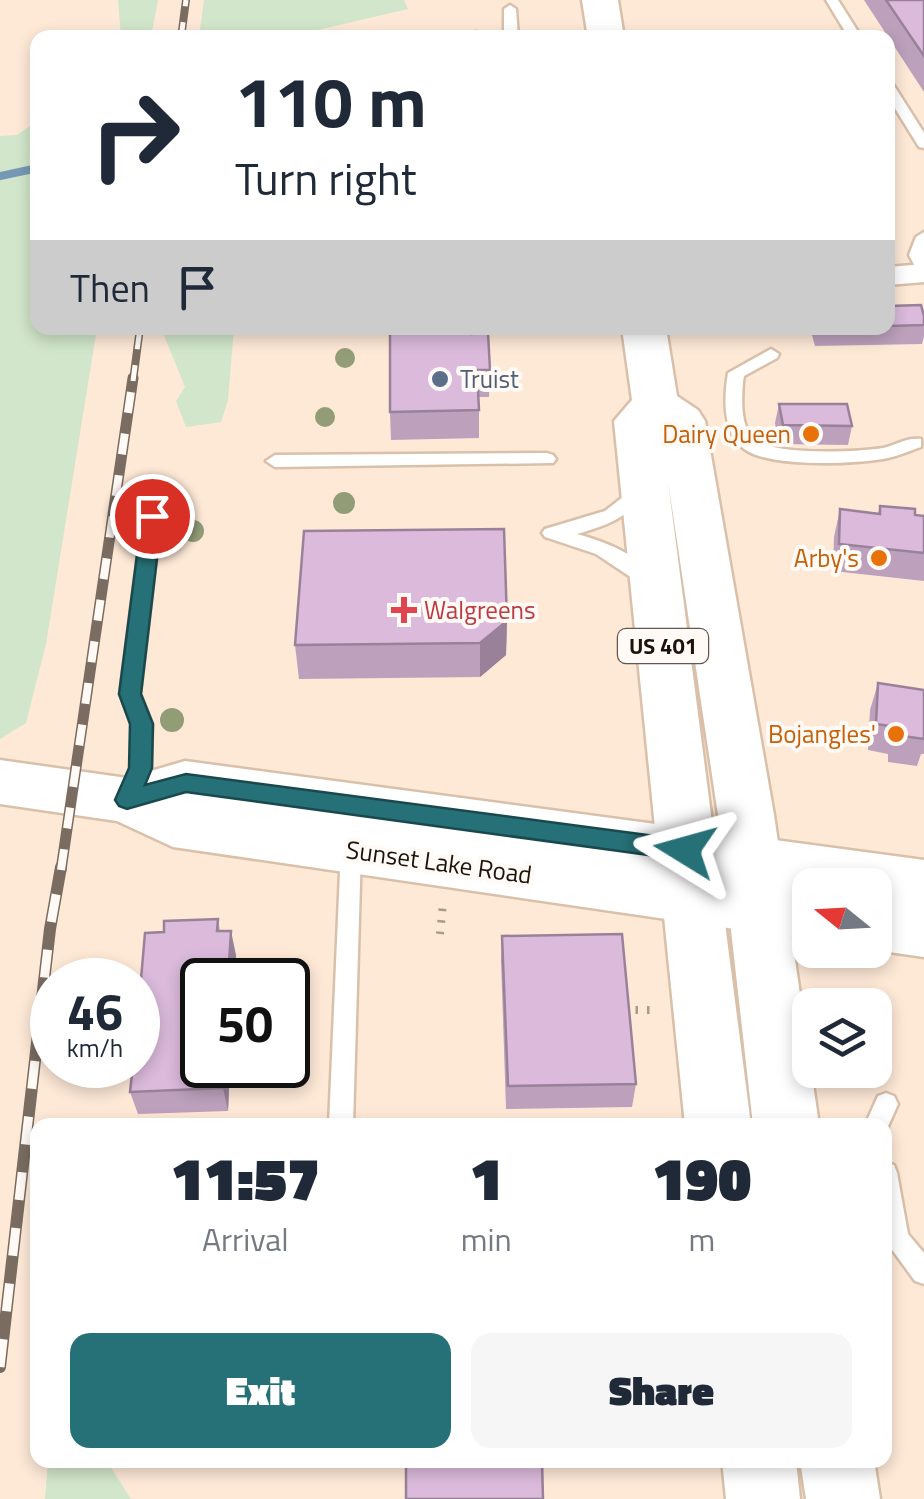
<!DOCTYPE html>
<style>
:root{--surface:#fff;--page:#f6f6f7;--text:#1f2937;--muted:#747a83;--accent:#267177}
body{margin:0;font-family:"Titillium Web",sans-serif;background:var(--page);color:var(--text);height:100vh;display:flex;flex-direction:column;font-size:38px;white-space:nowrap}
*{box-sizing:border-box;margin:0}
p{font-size:32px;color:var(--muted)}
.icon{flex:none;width:55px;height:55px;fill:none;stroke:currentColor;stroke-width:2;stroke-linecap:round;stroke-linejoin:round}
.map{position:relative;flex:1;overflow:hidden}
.panel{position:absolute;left:30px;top:1118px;width:862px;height:350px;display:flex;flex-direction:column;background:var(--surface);border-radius:20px;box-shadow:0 5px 15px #0003}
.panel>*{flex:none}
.banner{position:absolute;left:30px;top:30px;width:865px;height:305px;border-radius:20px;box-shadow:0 5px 15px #0003;background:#fff;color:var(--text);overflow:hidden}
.needle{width:65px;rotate:288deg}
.buttons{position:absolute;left:792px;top:868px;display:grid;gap:20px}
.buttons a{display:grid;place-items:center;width:100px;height:100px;border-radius:20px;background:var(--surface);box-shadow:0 5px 15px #0003;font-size:50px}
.speed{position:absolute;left:30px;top:958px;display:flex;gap:20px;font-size:50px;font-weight:700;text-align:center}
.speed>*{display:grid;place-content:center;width:130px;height:130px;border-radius:50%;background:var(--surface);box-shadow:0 5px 15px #0003;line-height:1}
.speed small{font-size:25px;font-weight:400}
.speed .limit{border:5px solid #111;border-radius:15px;background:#fff;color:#111}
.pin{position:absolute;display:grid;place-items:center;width:85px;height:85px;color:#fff;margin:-42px;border:5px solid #fff;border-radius:50%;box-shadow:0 2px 10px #0007}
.me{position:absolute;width:110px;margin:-55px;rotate:278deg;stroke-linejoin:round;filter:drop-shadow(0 0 8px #0008)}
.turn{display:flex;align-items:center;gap:35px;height:210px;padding:0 40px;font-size:45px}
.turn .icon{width:130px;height:130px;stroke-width:2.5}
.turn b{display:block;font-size:70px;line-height:85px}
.then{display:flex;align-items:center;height:95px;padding:0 40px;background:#0003;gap:20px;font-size:38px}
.eta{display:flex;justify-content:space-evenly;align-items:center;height:170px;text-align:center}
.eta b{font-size:60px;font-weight:800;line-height:70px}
.primary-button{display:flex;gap:20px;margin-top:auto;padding:20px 40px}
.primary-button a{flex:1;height:115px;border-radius:20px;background:var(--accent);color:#fff;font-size:40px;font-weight:800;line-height:115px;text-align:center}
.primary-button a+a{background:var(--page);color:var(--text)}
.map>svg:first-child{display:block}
</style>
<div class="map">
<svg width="924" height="1499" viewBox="0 0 924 1499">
<rect width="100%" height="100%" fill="#fee9d7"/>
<g fill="#d1e6ca">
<polygon points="118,0 158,0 151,37 121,37"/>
<polygon points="204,0 404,0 408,9 309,32 304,37 199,37"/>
<polygon points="37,121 38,328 97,328 46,644 26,723 0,739 0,136 17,135"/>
<polygon points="161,328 234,328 228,400 221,422 186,427 176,401 185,387"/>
<polygon points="48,1460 106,1460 131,1499 45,1499"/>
</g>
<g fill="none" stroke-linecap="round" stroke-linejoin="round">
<polyline stroke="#7698b6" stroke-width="8" points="0,176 38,168"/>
<defs>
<g id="lane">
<polygon points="826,0 838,0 862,38 849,38"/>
<polygon points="510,5 516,9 518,38 504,38 504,9"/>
<polygon points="476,32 481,33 483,38 469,38"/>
<polygon points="888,83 893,84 924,133 924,148 919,147 888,97"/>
<polygon points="924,232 924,276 919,274 909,255 916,237"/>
<path d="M771 349 779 354 777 358 744 376 743 382C742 398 740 422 751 436 766 457 858 452 883 448 896 445 907 437 921 439V447C909 451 896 457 883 459 853 464 767 468 743 448 722 430 724 397 728 373Z"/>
<polygon points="547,453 553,455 556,459 553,463 275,467 266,461 275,455"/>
<path d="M637 486 646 492C629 518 605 526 577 534 606 542 638 554 656 579L653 584H641L596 554 545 537 542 533 545 529 605 511Z"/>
<polygon points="152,510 161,516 140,694 152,724 151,768 135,804 121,804 118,798 131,768 132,724 120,694 143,516"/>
<polygon points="351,840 358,843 361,849 353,1125 329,1125 341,849 344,843"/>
<polygon points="886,1093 894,1096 898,1104 885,1133 885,1125 865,1125 878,1096"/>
<polygon points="885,1162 894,1165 897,1173 908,1234 924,1253 924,1284 915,1281 885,1240"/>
</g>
<polygon id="street" points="924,264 924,282 888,285 888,267"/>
<polygon id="secondary" points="0,760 127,778 185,761 924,860 924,957 875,950 875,885 810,885 810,940 173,847 117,821 0,804"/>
<g id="highway">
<polygon points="582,0 618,0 624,38 588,38"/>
<polygon points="622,328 666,328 677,396 698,410 705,421 774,815 819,1125 753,1125 718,815 668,481 751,1125 685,1125 614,421 632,400"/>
<polygon points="722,1460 796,1460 800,1499 726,1499"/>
<polygon points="800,1460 874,1460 880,1499 806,1499"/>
</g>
</defs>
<use href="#lane" stroke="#d9c0aa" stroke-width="5"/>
<use href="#street" stroke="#d9c0aa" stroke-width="5"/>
<use href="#secondary" stroke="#d9c0aa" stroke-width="5"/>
<use href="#highway" stroke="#d9c0aa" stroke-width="5"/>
<g stroke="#ab9a8c" stroke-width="8" stroke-dasharray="2.5 9" stroke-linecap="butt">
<polyline points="440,934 443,903"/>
<polyline points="624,1010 657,1010"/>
</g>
<use href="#lane" fill="#fff" fill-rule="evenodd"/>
<use href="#street" fill="#fff" fill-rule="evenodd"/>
<use href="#secondary" fill="#fff" fill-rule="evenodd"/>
<use href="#highway" fill="#fff" fill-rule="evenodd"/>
<defs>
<g id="rail-far2">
<polyline points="181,38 186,0"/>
<polyline points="133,381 140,328"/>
</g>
<polyline id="rail-far1" points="61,870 133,378"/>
<polyline id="rail" points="0,1367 50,929 61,867"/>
</defs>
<use href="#rail-far2" stroke="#7a6c60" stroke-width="8"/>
<use href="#rail-far1" stroke="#7a6c60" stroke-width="11"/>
<use href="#rail" stroke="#7a6c60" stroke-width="12"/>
<use href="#rail-far2" stroke="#fffaf5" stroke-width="5" stroke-dasharray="16" stroke-linecap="butt"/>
<use href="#rail-far1" stroke="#fffaf5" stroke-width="8" stroke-dasharray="21" stroke-linecap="butt"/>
<use href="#rail" stroke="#fffaf5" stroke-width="9" stroke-dasharray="28" stroke-linecap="butt"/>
</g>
<g fill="#929d78">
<circle cx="345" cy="358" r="10"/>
<circle cx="325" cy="417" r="10"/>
<circle cx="344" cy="503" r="11"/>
<circle cx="193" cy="531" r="11"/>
<circle cx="172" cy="720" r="12"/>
</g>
<g fill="#bca0bc">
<polygon points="864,0 924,0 924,92"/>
<polygon points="888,306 924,316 924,336 922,344 815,346 810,328 888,328"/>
<polygon points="471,334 490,370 489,397 479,397 479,438 391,440 390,412"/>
<polygon points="779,404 852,426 848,445 779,444 775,423"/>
<polygon points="880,506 915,515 924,516 924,581 833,571 834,537 840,509 878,513"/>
<polygon points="507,621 506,655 480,677 299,679 295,645"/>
<polygon points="878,683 924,690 924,754 921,754 917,766 888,762 888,754 868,750 870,710"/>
<polygon points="218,919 220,931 236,955 228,1111 138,1114 130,1092 164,932"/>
<polygon points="502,936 636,1084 632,1107 506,1109 501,960"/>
</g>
<g fill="#998299">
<polygon points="507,621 506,655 480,677 480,643"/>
<polygon points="231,931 236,955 235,980 228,980"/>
<polygon points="224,1065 230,1065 228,1111 223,1088"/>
</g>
<g fill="#dbbadb" stroke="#998299" stroke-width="2.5">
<polygon points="886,0 924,0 924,56"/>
<polygon points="921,305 924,316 924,325 888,326 888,306"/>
<polygon points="390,328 470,328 471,334 488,333 490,370 477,370 479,410 390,412"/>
<polygon points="779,404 847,404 852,426 783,425"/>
<polygon points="880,506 915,509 915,515 924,516 924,553 839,544 840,509 880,514"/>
<polygon points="504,529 507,621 480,643 295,645 304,531"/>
<polygon points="878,683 924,690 924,739 896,735 897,727 876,724"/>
<polygon points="218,919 217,931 231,931 228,980 202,980 202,1065 224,1065 223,1088 130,1092 133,1065 138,1065 138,1014 145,933 164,932 164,921"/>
<polygon points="622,934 636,1084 508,1086 502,936"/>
<polygon points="406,1460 542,1460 543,1499 406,1499"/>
</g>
<polygon fill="#267177" stroke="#19494d" stroke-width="2.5" points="152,510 162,516 141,694 153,724 152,768 145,785 186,774 685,840 693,843 697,850 693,857 685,860 186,792 127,809 119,806 115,800 129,768 130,724 119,694 142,516"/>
<circle fill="#5c6f8a" stroke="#fffaf5" stroke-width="4" cx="440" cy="379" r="10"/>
<g fill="#e8710a" stroke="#fffaf5" stroke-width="4">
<circle cx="811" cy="434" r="10"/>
<circle cx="879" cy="558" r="10"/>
<circle cx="896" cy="734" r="10"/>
</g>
<path fill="#e0444e" stroke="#fffaf5" stroke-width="4" d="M399 595h10v10h10v10h-10v10h-10v-10h-10v-10h10z"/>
<g text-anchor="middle" stroke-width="8" stroke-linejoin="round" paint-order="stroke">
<rect fill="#fffaf5" stroke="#605851" stroke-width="2.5" x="618" y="629" width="90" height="34" rx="8"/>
<g font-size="22" font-weight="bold" fill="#1c130b">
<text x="663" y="654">US 401</text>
</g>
<g font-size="25" fill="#4e5e75" stroke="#fffaf5" text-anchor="start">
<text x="460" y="388">Truist</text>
</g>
<g font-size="25" fill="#c56008" stroke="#fffaf5" text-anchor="end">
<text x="791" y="443">Dairy Queen</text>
<text x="859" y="567">Arby's</text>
<text x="876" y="743">Bojangles'</text>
</g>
<g font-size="25" fill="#be3a42" stroke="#fffaf5" text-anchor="start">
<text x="424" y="619">Walgreens</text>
</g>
<g font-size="25" fill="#1c130b" stroke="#fffaf5">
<text transform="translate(439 862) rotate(8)" y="9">Sunset Lake Road</text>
</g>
</g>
</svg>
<div class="buttons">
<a><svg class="needle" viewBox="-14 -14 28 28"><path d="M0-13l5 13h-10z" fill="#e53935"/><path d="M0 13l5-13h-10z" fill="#747a83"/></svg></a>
<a><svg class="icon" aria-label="layers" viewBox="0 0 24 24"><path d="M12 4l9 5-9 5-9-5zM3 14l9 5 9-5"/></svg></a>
</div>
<div class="speed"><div>46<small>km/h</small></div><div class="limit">50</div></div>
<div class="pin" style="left:152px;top:516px;background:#d93025"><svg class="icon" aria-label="arrive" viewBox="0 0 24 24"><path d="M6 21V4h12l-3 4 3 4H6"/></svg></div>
<svg class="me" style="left:685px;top:850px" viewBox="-20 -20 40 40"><path d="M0-17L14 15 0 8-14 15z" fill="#267177" stroke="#fff" stroke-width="4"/></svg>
<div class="banner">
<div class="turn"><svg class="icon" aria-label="right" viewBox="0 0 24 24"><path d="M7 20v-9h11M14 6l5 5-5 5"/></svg><div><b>110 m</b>Turn right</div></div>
<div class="then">Then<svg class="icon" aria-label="arrive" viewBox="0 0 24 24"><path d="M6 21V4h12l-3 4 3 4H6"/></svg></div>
</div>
<section class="panel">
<div class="eta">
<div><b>11:57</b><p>Arrival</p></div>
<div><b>1</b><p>min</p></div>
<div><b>190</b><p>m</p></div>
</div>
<div class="primary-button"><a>Exit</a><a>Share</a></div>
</section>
</div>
